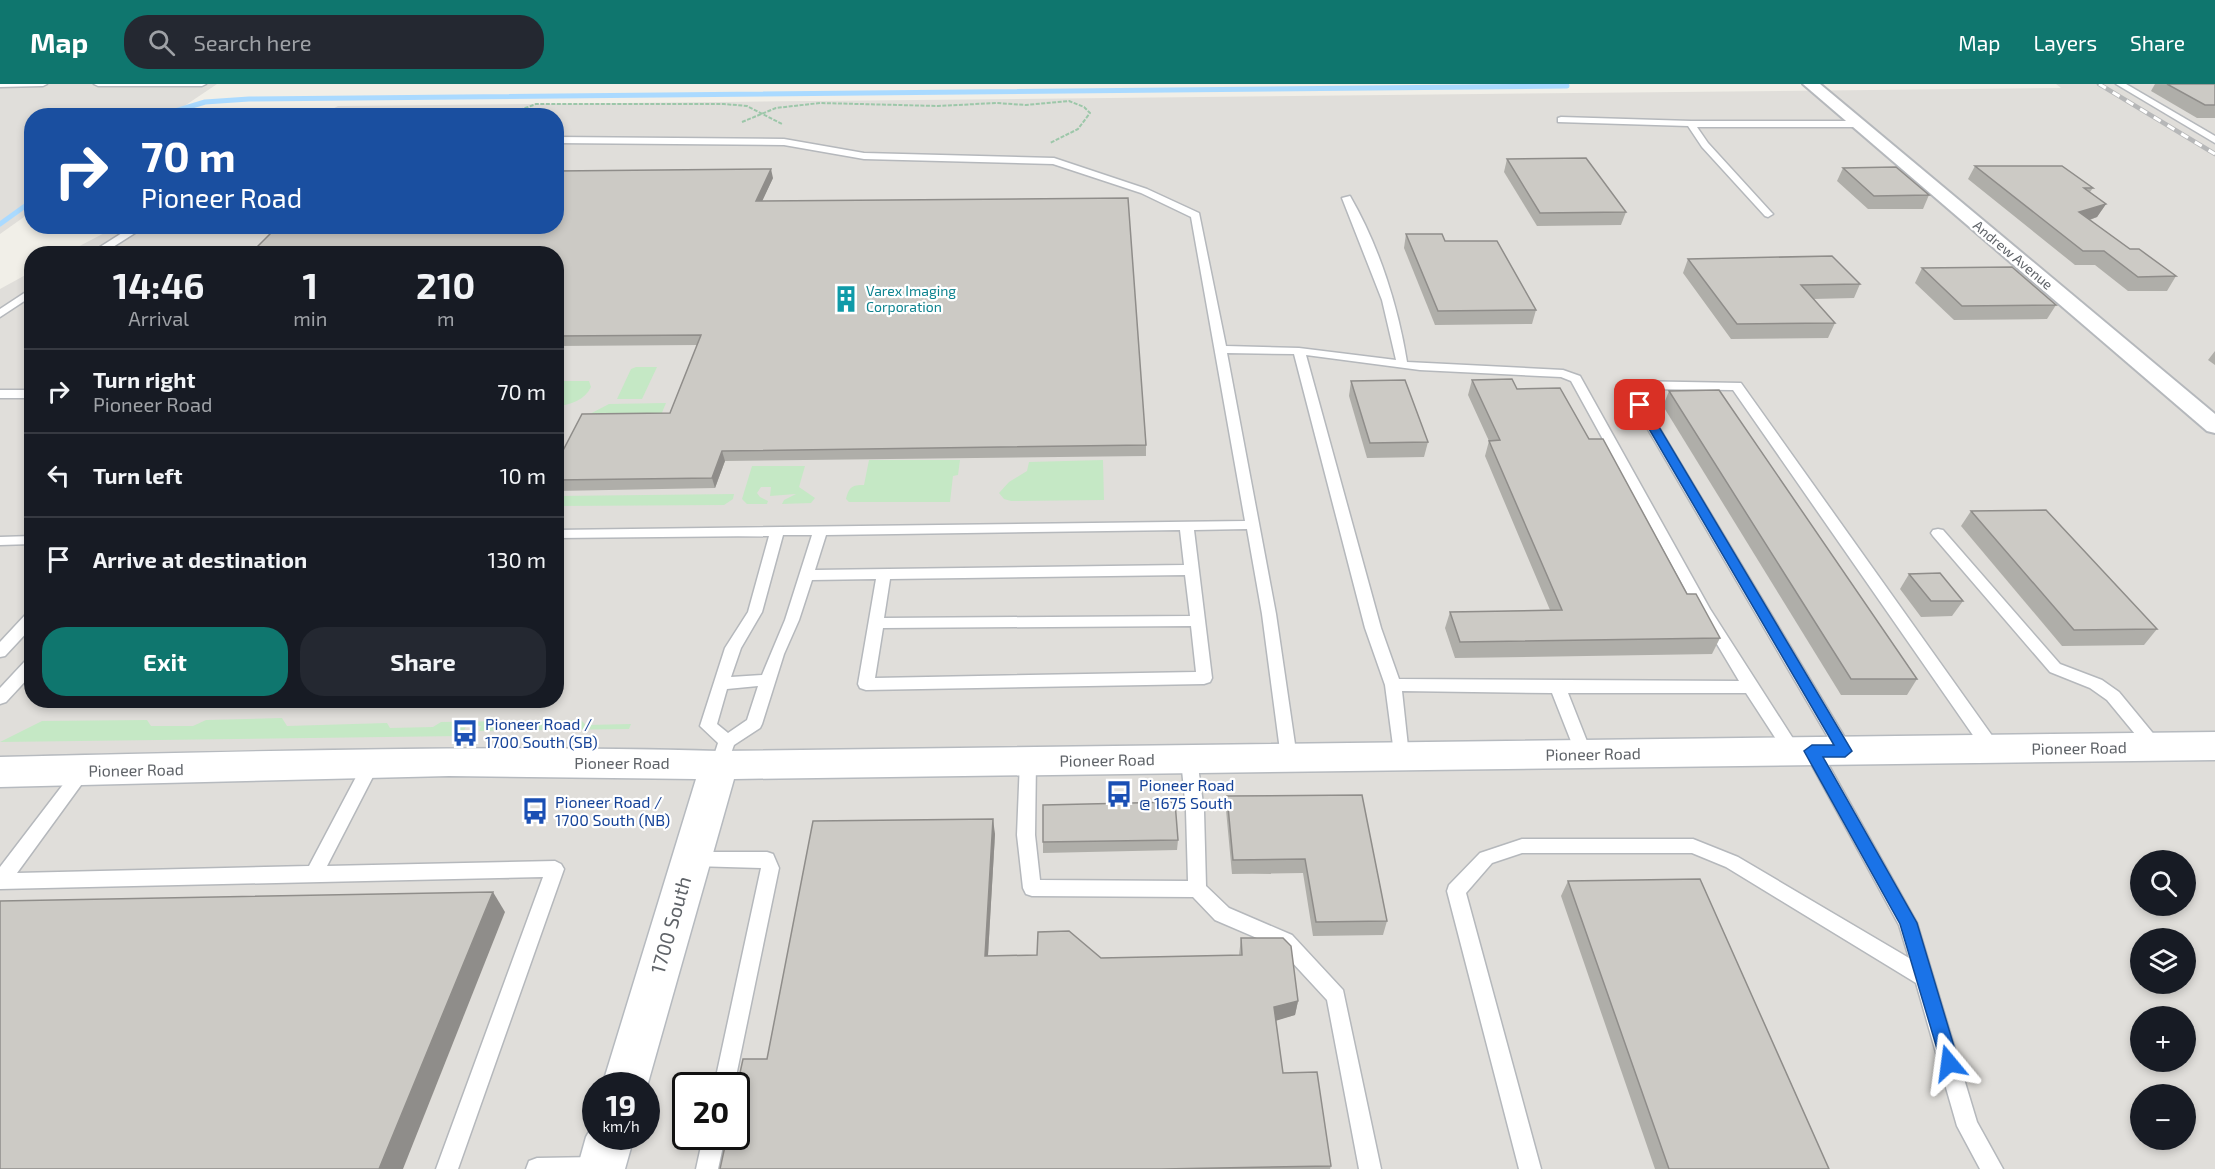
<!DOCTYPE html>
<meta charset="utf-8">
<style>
:root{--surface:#171b24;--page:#242831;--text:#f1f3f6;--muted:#9ea1a6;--line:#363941;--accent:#0f766e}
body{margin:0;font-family:"Exo 2",sans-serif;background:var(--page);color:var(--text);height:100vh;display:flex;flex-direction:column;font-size:22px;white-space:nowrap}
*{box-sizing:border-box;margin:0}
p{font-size:20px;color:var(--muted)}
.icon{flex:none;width:33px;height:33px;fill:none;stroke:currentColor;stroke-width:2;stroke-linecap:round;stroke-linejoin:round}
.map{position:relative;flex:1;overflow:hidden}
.details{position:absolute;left:24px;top:162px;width:540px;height:462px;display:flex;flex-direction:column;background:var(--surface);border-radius:24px;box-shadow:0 3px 9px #0003}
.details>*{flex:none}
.top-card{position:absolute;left:24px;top:24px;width:540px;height:126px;border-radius:24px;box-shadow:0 3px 9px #0003;background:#1a4fa0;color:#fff;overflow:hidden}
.tools{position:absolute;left:2130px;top:766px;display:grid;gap:12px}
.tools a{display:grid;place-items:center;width:66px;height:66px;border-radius:50%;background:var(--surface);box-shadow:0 3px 9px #0003;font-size:30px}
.speed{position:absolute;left:582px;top:988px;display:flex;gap:12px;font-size:30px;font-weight:700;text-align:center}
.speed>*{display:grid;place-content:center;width:78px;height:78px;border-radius:50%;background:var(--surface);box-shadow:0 3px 9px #0003;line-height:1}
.speed small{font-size:15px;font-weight:400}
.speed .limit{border:3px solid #111;border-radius:9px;background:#fff;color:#111}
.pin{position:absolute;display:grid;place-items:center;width:51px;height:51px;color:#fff;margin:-26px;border-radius:12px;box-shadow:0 3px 9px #0006}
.me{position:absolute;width:66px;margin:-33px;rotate:344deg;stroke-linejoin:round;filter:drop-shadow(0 0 4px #0008)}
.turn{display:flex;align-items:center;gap:21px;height:126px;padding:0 18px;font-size:27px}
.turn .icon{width:78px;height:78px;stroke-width:2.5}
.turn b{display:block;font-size:42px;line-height:51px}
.eta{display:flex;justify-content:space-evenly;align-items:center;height:102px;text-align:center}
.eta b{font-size:36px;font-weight:700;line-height:42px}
.button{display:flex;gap:12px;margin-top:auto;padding:12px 18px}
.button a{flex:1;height:69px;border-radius:24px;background:var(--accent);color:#fff;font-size:24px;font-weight:700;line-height:69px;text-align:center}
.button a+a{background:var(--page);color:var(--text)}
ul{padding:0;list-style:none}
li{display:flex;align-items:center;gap:18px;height:84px;padding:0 18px;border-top:2px solid var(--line)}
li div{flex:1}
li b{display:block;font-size:22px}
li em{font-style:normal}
header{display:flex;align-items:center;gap:36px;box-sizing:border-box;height:84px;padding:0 30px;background:var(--accent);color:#fff}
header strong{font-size:28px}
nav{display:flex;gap:33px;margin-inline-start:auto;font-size:21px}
.search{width:420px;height:54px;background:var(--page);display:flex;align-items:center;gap:15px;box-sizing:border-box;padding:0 21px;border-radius:24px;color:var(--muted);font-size:22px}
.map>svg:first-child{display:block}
</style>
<header>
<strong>Map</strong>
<div class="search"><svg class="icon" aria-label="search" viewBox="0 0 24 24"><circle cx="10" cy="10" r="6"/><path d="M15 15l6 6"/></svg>Search here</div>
<nav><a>Map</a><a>Layers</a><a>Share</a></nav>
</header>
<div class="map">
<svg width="2215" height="1085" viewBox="0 0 2215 1085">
<rect width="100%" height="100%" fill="#f1efe8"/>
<g fill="#e0deda" fill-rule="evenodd">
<polygon points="0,0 217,0 171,31 32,32 31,128 0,150"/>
<path d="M2056 0H2215V1085H0V205L31 188 32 616H556V170L66 169 116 143 556 142V32L321 31 338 22 2061 4ZM2140 777H2186V822H2140ZM2140 855H2186V900H2140ZM2140 933H2186V978H2140ZM596 1002H646V1053H596ZM686 1002H736V1053H686ZM2140 1011H2186V1056H2140Z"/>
</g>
<g fill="#c5e8c5">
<polygon points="636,283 657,283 642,315 617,315 631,285"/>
<path d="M556 297H589L591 303C585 316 570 321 557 322Z"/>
<polygon points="666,319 661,331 586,332 609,320"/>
<path d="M869 376H960L958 391 953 392 950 418H849L846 415C849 403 852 401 864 401Z"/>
<polygon points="1103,376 1104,416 1011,417 1004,415 999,409 1009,398 1027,387 1029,378"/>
<polygon points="752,382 805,382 799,403 815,414 811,419 782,420 784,416 796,410 770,412 771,403 761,403 757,409 760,413 768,417 767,420 747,420 742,415"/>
<polygon points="734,410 733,415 724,421 557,422 557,412"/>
<polygon points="282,634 287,642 387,639 390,644 433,643 441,638 581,636 586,641 631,640 629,645 479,647 481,642 467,641 461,652 0,658 42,637 147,636 151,642 193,642 206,636"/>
</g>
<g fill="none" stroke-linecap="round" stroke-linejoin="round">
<g stroke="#aadaff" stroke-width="5">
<polyline points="159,32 205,18 249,15 1567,2"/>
<polyline points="0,140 32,117"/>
</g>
<defs>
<g id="lane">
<polygon points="0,0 47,0 43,2 0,3"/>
<polygon points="94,0 206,0 202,2 98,2"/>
<polygon points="2116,0 2126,0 2215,52 2215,59"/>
<polygon points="1561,33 1691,37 1859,37 1863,40 1859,43 1697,43 1708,59 1771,128 1773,130 1768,133 1765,132 1702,63 1688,42 1558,38 1558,34"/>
<path d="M556 53 784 55 864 69 1054 74 1147 105 1199 129 1226 262 1299 264 1396 276 1382 216 1342 114 1350 112C1379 162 1398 222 1407 278L1563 286 1580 292 1710 525 1801 667 1799 672H1787L1746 609H1568L1592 670 1590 675 1584 676 1578 675 1576 670 1552 609 1402 607 1409 672 1407 677 1401 678 1395 677 1385 601 1365 544 1294 270 1227 269 1276 530 1297 674 1295 679 1289 680 1283 679 1281 674 1262 530 1247 445 1194 446 1212 594 1210 598 1204 600 866 606 860 604 858 600 876 495 812 496 799 536 784 570 762 640 760 644 734 661 725 686 719 688 713 686 711 681 718 659 700 642 725 564 748 528 769 452 556 454V446L1245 437 1191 133 1141 109 1053 80 864 75 784 61 556 59ZM1306 271 1420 286 1561 293 1571 297 1696 525 1739 597 1399 595 1381 544ZM1180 446 1184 481 815 486 826 451ZM783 451H812L785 536 762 591 731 593 741 564 762 528ZM1185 491 1190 532 884 534 890 495ZM1191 542 1196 588 875 594 883 544ZM758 602 747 636 728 649 717 640 727 605Z"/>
<polygon points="133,142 146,142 102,170 89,170"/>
<polygon points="32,204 32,212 0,233 0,225"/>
<polygon points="1628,297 1741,299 1998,660 2000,665 1998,670 1986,670 1733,306 1636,305 1853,667 1851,672 1839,672 1622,301"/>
<rect x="0" y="306" width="32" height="8"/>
<polygon points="1938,445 1943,446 2060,580 2102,596 2119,608 2161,659 2163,663 2161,667 2149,667 2107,616 2090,604 2050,588 1933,452 1931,449 1933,446"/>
<polygon points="32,452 32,460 0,461 0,453"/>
<polygon points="32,528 32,543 5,572 0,573 0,558 27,529"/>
<polygon points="32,574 32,590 6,618 0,620 0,604 27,575"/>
<polygon points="1812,661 1818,662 1917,839 1977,1038 2003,1085 1980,1085 1957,1042 1916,899 1726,783 1692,769 1522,769 1492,779 1466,809 1541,1085 1519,1085 1447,807 1449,801 1480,769 1522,755 1693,755 1738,773 1909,874 1899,841 1804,667 1806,662"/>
<polygon points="1189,669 1195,670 1197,675 1204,727 1206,802 1229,824 1292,851 1343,906 1381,1085 1359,1085 1327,916 1278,863 1215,836 1193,813 1032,812 1026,810 1023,804 1017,751 1020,677 1022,672 1028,671 1034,672 1036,677 1035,751 1040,796 1188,797 1186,727 1181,675 1183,670"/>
<polygon points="371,674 377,676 379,681 327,782 555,777 561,780 564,785 458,1085 436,1085 543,793 0,805 0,783 78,681 84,679 90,681 92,686 17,789 309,782 365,676"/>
<polygon points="693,768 767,768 773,770 779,784 734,1002 714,1002 761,784 693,782 687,780 684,775 687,770"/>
<polygon points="703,1053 725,1053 718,1085 696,1085"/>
<polygon points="597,1073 605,1076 608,1085 526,1085 529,1077 537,1074"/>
</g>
<polygon id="street" points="1803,0 1820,0 2215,330 2215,349 2207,347"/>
<g id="secondary">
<path d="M2215 648V676L734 695 646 1006V1002H602L696 695 449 692 0 703V673C240 668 479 660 719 667Z"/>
<polygon points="596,1035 596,1053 634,1053 625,1085 577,1085 586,1053"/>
</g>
</defs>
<use href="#lane" stroke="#b5b8bc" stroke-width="3"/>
<use href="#street" stroke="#b5b8bc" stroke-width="4"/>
<use href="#secondary" stroke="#b6babf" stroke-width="3"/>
<g stroke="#9cc7a9" stroke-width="2" stroke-dasharray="4 1.5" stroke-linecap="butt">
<polyline points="504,32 536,20 724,20 747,22 782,40"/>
<polyline points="742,38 776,24 820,19 938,22 996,19 1026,21 1069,17 1084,23 1090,29 1078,45 1050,59"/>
</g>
<use href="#lane" fill="#fff" fill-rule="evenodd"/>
<use href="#street" fill="#fff" fill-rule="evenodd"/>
<use href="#secondary" fill="#fff" fill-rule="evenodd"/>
<defs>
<polyline id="rail" points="2099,0 2215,70"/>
</defs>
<use href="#rail" stroke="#b6b7b8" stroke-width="4.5"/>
<use href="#rail" stroke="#fff" stroke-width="3" stroke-dasharray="8" stroke-linecap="butt"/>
</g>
<g fill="#afaea9">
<polygon points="2155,0 2215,0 2215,34 2197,34 2151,7"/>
<polygon points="1507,75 1626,128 1621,141 1537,142 1504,88"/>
<polygon points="1975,82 2093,104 2090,108 2106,120 2097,133 2090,136 2130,165 2176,192 2167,207 2128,207 2095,181 2075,181 1968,95"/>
<polygon points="1843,84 1929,111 1923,125 1868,125 1837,97"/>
<polygon points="773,94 762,117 1146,361 1146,372 725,377 715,404 556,407 556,380 670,329 697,261 556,262 556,170"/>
<polygon points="1406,150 1445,157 1536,226 1532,240 1435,241 1404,164"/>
<polygon points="1688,175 1860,200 1854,214 1813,215 1835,239 1828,254 1731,255 1683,189"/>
<polygon points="1922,184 2056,221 2047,235 1954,236 1915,199"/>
<polygon points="2215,267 2215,281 2208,276"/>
<polygon points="1472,296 1517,305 1589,355 1687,510 1720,554 1712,570 1455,574 1445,544 1450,528 1550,526 1485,372 1489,357 1468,311"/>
<polygon points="1351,297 1428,358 1424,373 1367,374 1349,312"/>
<polygon points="1669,307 1917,595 1907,611 1841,611 1663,322"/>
<polygon points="1971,427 2157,545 2144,561 2062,562 1961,442"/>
<polygon points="1909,490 1963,517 1952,532 1921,533 1900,505"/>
<polygon points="1227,712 1387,837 1383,851 1313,852 1303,789 1232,790 1226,726"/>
<polygon points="995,750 988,872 1101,874 1239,871 1241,854 1298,917 1295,931 1276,936 1283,989 1331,1082 1330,1085 720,1085 767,975"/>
<polygon points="1178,756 1177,766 1043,769 1043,758"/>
<polygon points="1568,797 1829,1085 1655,1085 1561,812"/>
</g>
<g fill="#8f8d8a">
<polygon points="771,85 773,94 758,126 756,117"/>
<polygon points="2106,120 2097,133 2071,142 2079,128"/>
<polygon points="722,367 725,377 715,404 712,394"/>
<polygon points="993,735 995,750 987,887 985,872"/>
<polygon points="493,808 505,828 403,1085 379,1085"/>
<polygon points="1298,917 1295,931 1272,938 1274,923"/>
</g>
<g fill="#cccac5" stroke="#8f8d8a" stroke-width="1.5">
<polygon points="2167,0 2215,0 2215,21 2205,21"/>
<polygon points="1586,74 1626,128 1540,129 1507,75"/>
<polygon points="1975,82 2062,82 2093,104 2084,104 2106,120 2079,128 2130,165 2139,165 2176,192 2138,193 2104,167 2083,167"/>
<polygon points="1896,83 1929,111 1874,112 1843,84"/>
<polygon points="771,85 756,117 1128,114 1146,361 722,367 712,394 556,396 556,380 582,330 670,329 701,251 556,252 556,170 250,170 278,142 556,142 556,87"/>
<polygon points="1406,150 1442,150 1445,157 1497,157 1536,226 1438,227"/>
<polygon points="1832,172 1860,200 1801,201 1835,239 1737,240 1688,175"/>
<polygon points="2012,183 2056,221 1962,222 1922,184"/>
<polygon points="1512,295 1517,305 1560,304 1589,355 1603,355 1687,510 1696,510 1720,554 1460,558 1450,528 1562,526 1489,357 1500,356 1472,296"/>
<polygon points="1405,296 1428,358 1370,359 1351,297"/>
<polygon points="1719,306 1917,595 1851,595 1669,307"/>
<polygon points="2046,426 2157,545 2074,546 1971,427"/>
<polygon points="1940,489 1963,517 1931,517 1909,490"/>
<polygon points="1362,711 1387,837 1316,838 1305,775 1233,776 1227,712"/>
<polygon points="1175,718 1178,756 1043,758 1043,721"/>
<polygon points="993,735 985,872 1037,871 1038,848 1069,847 1101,874 1242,871 1241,854 1283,854 1291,862 1298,917 1274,923 1283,989 1317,988 1331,1082 1162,1085 720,1085 727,1053 736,1053 736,1007 743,975 767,975 813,737"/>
<polygon points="1700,795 1829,1085 1669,1085 1568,797"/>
<polygon points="493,808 379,1085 0,1085 0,817"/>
</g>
<polygon fill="#1a73e8" stroke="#114b97" stroke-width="1.5" points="1640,318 1646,321 1852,667 1845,673 1823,673 1917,839 1959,979 1956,985 1949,988 1943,985 1900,840 1804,667 1812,661 1834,661 1635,321"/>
<defs>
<symbol id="building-bare" viewBox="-9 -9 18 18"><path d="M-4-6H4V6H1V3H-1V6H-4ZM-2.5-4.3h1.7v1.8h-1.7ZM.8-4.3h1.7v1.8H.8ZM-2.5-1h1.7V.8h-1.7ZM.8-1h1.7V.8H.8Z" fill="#0f9aa8" stroke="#fff" stroke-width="2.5" paint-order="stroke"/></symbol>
<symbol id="bus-bare" viewBox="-9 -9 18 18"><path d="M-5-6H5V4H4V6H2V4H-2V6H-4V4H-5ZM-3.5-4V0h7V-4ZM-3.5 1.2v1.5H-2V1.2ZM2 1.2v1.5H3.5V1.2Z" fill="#1a4fb4" stroke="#fff" stroke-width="2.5" paint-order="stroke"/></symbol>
</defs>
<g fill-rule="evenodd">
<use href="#building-bare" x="827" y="196" width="38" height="38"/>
<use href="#bus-bare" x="446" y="630" width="38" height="38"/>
<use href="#bus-bare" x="1100" y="691" width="38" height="38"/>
<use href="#bus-bare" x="516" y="708" width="38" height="38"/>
</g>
<g text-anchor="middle" stroke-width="4.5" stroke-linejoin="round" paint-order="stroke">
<g font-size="14" fill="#5f6368" stroke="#fff">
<text transform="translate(2013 171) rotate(40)" y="5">Andrew Avenue</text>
</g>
<g font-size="14" fill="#0d838f" stroke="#fff" text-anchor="start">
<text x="866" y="212">Varex Imaging<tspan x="866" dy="16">Corporation</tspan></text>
</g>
<g font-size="16" fill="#164399" stroke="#fff" text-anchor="start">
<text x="485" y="646">Pioneer Road /<tspan x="485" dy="18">1700 South (SB)</tspan></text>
<text x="1139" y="707">Pioneer Road<tspan x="1139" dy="18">@ 1675 South</tspan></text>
<text x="555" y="724">Pioneer Road /<tspan x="555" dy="18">1700 South (NB)</tspan></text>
</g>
<g font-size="16" fill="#5f6368" stroke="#fff">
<text transform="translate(2079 664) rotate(-1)" y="6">Pioneer Road</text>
<text transform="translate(1593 670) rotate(-1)" y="6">Pioneer Road</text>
<text transform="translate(1107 676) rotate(-1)" y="6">Pioneer Road</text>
<text x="622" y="685">Pioneer Road</text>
<text transform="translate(136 686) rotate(-1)" y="6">Pioneer Road</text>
</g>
<g font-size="20" fill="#5f6368" stroke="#fff">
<text transform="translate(671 841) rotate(-74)" y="7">1700 South</text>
</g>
</g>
</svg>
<div class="tools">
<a><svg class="icon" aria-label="search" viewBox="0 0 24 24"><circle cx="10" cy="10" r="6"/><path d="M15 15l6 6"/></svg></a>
<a><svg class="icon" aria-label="layers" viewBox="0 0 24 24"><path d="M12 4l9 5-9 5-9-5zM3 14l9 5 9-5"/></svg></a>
<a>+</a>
<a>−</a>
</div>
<div class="speed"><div>19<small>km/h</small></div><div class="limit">20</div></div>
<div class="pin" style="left:1640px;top:321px;background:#d93025"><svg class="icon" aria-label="arrive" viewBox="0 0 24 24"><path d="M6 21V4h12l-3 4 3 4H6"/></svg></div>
<svg class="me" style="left:1949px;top:979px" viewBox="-20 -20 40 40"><path d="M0-17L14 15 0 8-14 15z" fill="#1a73e8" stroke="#fff" stroke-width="4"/></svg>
<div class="top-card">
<div class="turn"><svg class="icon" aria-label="right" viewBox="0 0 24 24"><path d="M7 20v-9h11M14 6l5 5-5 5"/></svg><div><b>70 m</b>Pioneer Road</div></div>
</div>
<section class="details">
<div class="eta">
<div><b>14:46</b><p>Arrival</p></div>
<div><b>1</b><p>min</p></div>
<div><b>210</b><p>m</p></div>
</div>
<ul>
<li><svg class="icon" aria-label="right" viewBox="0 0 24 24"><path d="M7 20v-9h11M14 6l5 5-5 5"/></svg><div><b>Turn right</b><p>Pioneer Road</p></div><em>70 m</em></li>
<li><svg class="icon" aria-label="left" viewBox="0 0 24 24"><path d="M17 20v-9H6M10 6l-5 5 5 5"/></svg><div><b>Turn left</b></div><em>10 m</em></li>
<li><svg class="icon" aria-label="arrive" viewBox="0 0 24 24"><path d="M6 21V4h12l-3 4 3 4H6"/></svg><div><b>Arrive at destination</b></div><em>130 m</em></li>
</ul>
<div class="button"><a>Exit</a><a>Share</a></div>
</section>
</div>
